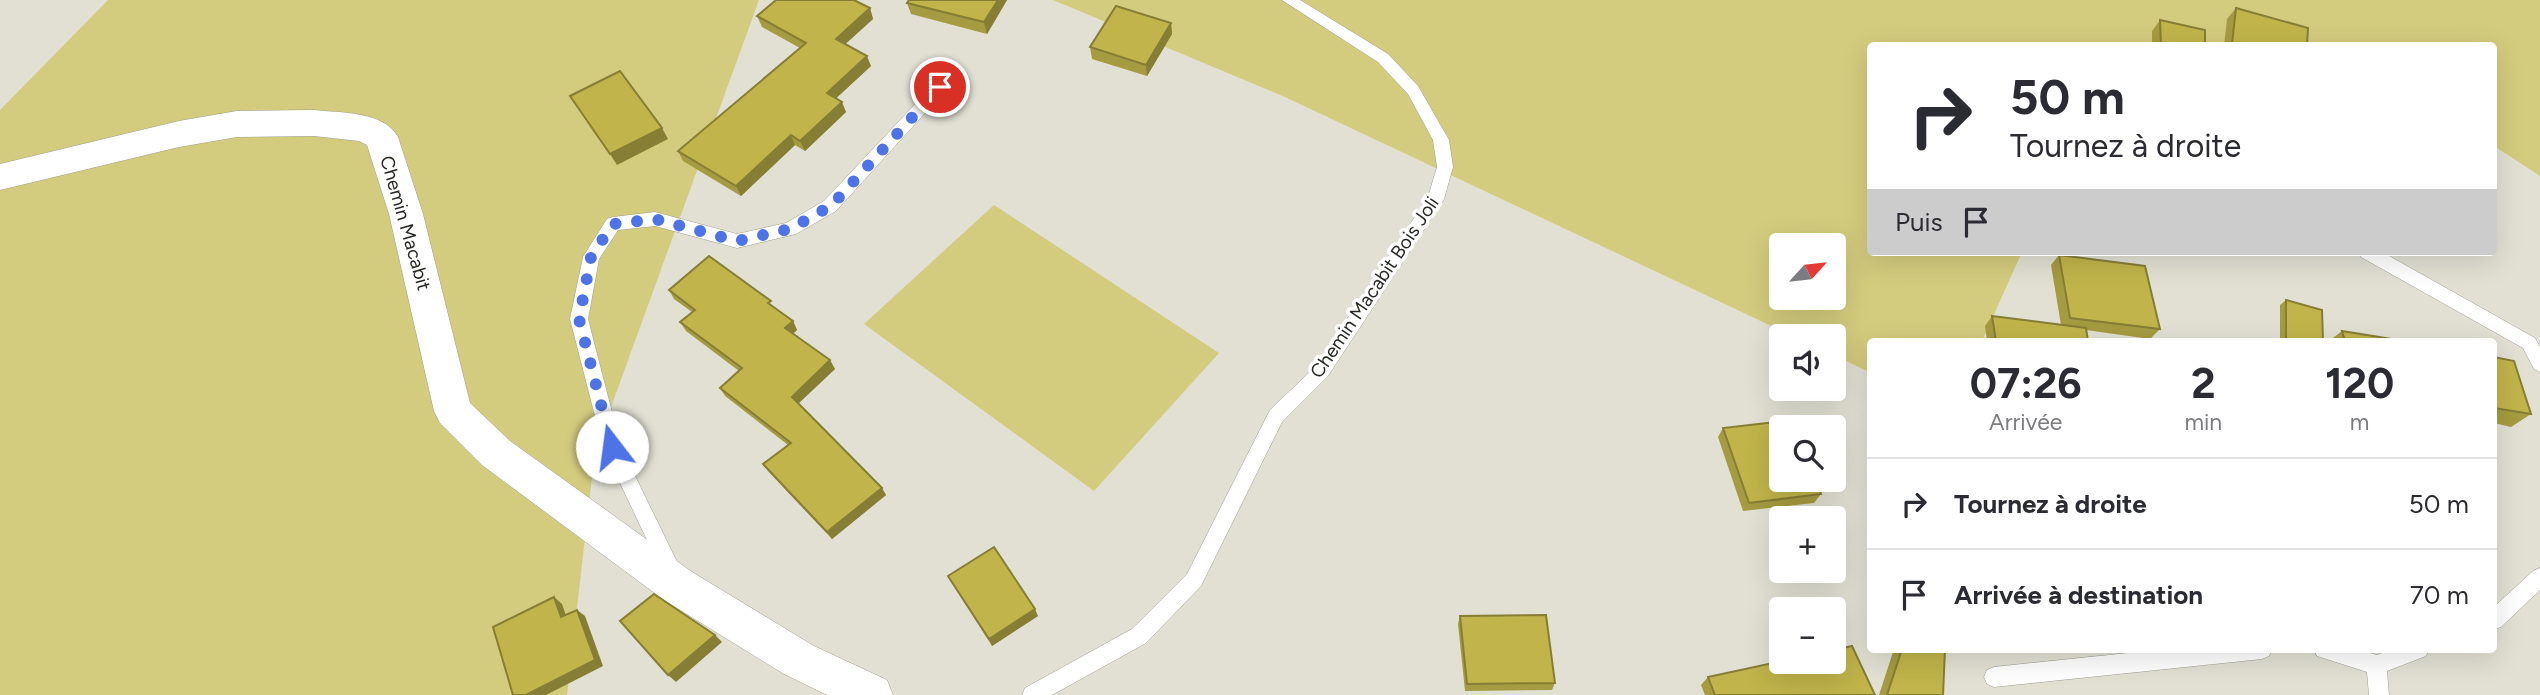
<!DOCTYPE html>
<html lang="fr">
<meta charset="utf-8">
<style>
:root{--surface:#fff;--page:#f2f2f3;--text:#2b2b33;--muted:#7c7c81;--line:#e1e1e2}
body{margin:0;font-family:Figtree,sans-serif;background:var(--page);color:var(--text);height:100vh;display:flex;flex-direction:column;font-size:26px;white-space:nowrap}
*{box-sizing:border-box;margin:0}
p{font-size:23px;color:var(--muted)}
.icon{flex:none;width:38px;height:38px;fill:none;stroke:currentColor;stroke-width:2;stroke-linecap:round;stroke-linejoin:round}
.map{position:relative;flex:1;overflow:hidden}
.side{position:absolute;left:1867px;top:338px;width:630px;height:315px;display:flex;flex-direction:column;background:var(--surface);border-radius:7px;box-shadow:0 7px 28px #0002}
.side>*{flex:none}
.hud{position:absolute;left:1867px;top:42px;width:630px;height:214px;border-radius:7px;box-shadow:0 7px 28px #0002;background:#fff;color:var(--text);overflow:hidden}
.needle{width:46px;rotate:63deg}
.controls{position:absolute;left:1769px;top:233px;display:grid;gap:14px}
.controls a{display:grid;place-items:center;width:77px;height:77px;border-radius:7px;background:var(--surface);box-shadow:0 7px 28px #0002;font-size:35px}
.pin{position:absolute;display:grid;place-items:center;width:60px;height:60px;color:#fff;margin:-30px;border:4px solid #fff;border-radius:50%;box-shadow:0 2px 7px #0007}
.me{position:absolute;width:77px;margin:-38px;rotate:345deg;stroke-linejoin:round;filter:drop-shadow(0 0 5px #0008)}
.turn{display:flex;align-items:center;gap:24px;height:147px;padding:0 28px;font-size:32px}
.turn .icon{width:91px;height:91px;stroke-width:2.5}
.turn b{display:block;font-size:49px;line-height:60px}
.then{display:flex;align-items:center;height:66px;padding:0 28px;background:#0003;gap:14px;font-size:26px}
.eta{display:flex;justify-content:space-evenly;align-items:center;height:119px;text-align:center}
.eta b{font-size:42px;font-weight:700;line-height:49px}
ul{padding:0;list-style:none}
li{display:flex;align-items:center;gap:21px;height:91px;padding:0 28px;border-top:2px solid var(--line)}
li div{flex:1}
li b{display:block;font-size:26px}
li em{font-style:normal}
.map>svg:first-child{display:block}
</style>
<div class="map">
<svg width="2540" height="695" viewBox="0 0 2540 695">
<rect width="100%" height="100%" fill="#e1e0d3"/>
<g fill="#d3cb7d" fill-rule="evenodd">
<polygon points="108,0 759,0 595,451 567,695 0,695 0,110"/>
<path d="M1053 0H2540V176L2494 146V46H1871V252H2022L1982 341H1871V373L1834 355V336H1793L1285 97ZM1782 245H1834V298H1782Z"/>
<polygon points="994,205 1219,353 1094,491 864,324"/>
</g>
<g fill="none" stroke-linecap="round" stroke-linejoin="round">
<defs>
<g id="lane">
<polygon points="1282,0 1300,0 1388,54 1418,86 1449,140 1453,167 1444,199 1328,376 1282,422 1201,586 1146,643 1052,695 1022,695 1025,688 1132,629 1187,574 1270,410 1316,366 1428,197 1437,167 1433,140 1408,94 1378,62"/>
<polygon points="940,81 945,83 948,87 945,91 836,211 796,234 737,248 655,226 618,230 599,259 588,319 621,447 681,570 678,576 671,579 664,576 603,447 570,319 583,257 607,219 613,217 655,212 737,234 786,223 824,201 935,83"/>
<polygon points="2359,252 2382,252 2535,338 2540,347 2540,372 2534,369 2523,348 2361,257"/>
<polygon points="2540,568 2540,590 2501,627 2494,629 2494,607 2533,571"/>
<polygon points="2167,649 2272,649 2269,656 2262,659 1994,687 1987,684 1984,677 1987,670 1994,667"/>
<polygon points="2314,649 2357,649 2377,655 2393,649 2429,649 2426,656 2387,671 2389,695 2369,695 2367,672 2317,656"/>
</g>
<path id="street" d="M314 110C340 113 384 111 398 137L423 214 470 403 510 441 692 572 814 646 887 680 893 695H827L784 674 664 600 482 465 440 423 434 411 389 214 367 145 359 141 314 136 237 137 179 147 0 190V164L179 121 237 111Z"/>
</defs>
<use href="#lane" stroke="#a1a094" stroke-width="1"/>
<use href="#street" stroke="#a1a094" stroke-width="1"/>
<use href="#lane" fill="#fff" fill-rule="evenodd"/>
<use href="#street" fill="#fff" fill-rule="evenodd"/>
</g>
<g fill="#a59b40">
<polygon points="909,0 1007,0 987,34 911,14 907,3"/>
<polygon points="870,8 873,19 845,44 871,66 836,98 846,112 805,151 795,145 741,196 683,161 678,151 800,48 762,27 757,16"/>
<polygon points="2236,8 2307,46 2224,46 2227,19"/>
<polygon points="2160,20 2205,46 2152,46 2152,31"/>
<polygon points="1171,23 1172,34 1147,76 1092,59 1090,47"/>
<polygon points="2183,252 2203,252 2199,256"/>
<polygon points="2059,255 2160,329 2150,339 2086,330 2088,341 1987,341 1985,326 1992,316 2061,325 2051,265"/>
<polygon points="669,290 775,308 793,321 797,330 793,334 835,369 798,403 886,495 832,539 768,471 763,464 788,445 725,396 720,388 739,371 686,331 680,322 692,312 674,299"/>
<polygon points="2286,300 2323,341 2280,341 2280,305"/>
<polygon points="2342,331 2404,341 2329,341"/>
<polygon points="2494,357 2531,414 2511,427 2494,423"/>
<polygon points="1723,428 1821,494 1814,503 1743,511 1718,437"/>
<polygon points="948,576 1038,616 992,646"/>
<polygon points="1460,616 1555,683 1552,690 1465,691 1458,624"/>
<polygon points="1894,649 1945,649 1943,695 1879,695"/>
<polygon points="1708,677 1875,695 1705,695 1701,685"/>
</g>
<g fill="#867e34">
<polygon points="998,0 1007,0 987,34 984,22"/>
<polygon points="870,8 873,19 840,49 836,39"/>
<polygon points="1171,23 1172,34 1147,76 1146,65"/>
<polygon points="867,56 871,66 831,103 827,93"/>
<polygon points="842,102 846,112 805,151 800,141"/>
<polygon points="662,128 668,139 617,165 610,154"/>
<polygon points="791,135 795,145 741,196 736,186"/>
<polygon points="793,321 797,330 790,336 785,328"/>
<polygon points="830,360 835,369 797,405 792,397"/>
<polygon points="882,488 886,495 832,539 827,532"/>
<polygon points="554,597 562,604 569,624 561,617"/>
<polygon points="1035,609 1038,616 992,646 989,639"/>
<polygon points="577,610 585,616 603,666 546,695 526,695"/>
<polygon points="715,635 722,642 676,682 668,675"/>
</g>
<g fill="#c0b44a" stroke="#867e34" stroke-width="2">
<polygon points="776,0 854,0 870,8 836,39 867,56 827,93 842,102 800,141 791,135 736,186 678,151 806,43 757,16"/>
<polygon points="909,0 998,0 984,22 907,3"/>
<polygon points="1116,6 1171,23 1146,65 1090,47"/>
<polygon points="2236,8 2308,28 2307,46 2238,46 2232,44"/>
<polygon points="2160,20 2205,30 2205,46 2161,46"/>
<polygon points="620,71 662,128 610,154 570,96"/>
<polygon points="2059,255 2145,266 2160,329 2070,318"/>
<polygon points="709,256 771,301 768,303 793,321 785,328 830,360 792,397 882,488 827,532 763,464 791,443 720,388 742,368 680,322 695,310 669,290"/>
<polygon points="2286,300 2322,310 2323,341 2286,341"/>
<polygon points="1992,316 2086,328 2088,341 1996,341"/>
<polygon points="2342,331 2404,341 2345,341"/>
<polygon points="2494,357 2514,361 2531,414 2494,408"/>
<polygon points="1793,420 1795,427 1782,427 1782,480 1815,480 1821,494 1749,503 1723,428"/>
<polygon points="994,547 1035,609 989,639 948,576"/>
<polygon points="654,594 715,635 668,675 620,621"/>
<polygon points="554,597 561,617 577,610 595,660 526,695 513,695 493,627"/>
<polygon points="1546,615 1555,683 1467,684 1460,616"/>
<polygon points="1852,646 1875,695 1715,695 1708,677 1782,661 1834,662 1834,650"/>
<polygon points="1902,649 1945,649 1943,695 1887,695"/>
</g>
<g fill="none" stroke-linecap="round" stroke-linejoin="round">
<polyline stroke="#4d73e6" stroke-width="12" stroke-dasharray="0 21.6" points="612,447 579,319 591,257 613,224 655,219 737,241 790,229 831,206 940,87"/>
</g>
<g text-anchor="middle" stroke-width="7" stroke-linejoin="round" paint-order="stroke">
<g font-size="19" fill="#2a2a25" stroke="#fff">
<text transform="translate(406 223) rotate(74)" y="7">Chemin Macabit</text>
<text transform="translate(1374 287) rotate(-56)" y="7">Chemin Macabit Bois Joli</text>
</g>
</g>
</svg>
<div class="controls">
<a><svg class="needle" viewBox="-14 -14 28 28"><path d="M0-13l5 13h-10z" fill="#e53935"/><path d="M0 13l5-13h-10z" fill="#7c7c81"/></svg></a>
<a><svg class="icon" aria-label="sound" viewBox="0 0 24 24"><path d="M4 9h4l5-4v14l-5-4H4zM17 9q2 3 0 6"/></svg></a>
<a><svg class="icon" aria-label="search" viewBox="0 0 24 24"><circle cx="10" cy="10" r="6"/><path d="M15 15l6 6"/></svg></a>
<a>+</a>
<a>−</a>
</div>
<div class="pin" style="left:940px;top:87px;background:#d93025"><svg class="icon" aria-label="arrive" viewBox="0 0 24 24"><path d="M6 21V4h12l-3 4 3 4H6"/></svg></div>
<svg class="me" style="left:612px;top:447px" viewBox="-20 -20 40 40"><circle r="19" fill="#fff"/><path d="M0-13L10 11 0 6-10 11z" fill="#4d73e6"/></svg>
<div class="hud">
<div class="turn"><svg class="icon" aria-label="right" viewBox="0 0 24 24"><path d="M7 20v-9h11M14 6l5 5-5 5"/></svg><div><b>50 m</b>Tournez à droite</div></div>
<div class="then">Puis<svg class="icon" aria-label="arrive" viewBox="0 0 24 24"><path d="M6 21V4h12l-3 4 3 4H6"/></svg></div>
</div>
<section class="side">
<div class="eta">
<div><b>07:26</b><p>Arrivée</p></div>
<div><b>2</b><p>min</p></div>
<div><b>120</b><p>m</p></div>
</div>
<ul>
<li><svg class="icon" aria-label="right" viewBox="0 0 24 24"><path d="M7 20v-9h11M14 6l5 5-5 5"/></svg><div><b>Tournez à droite</b></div><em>50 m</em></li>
<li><svg class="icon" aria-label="arrive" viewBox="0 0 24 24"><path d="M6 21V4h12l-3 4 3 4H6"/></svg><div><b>Arrivée à destination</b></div><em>70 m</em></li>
</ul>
</section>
</div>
